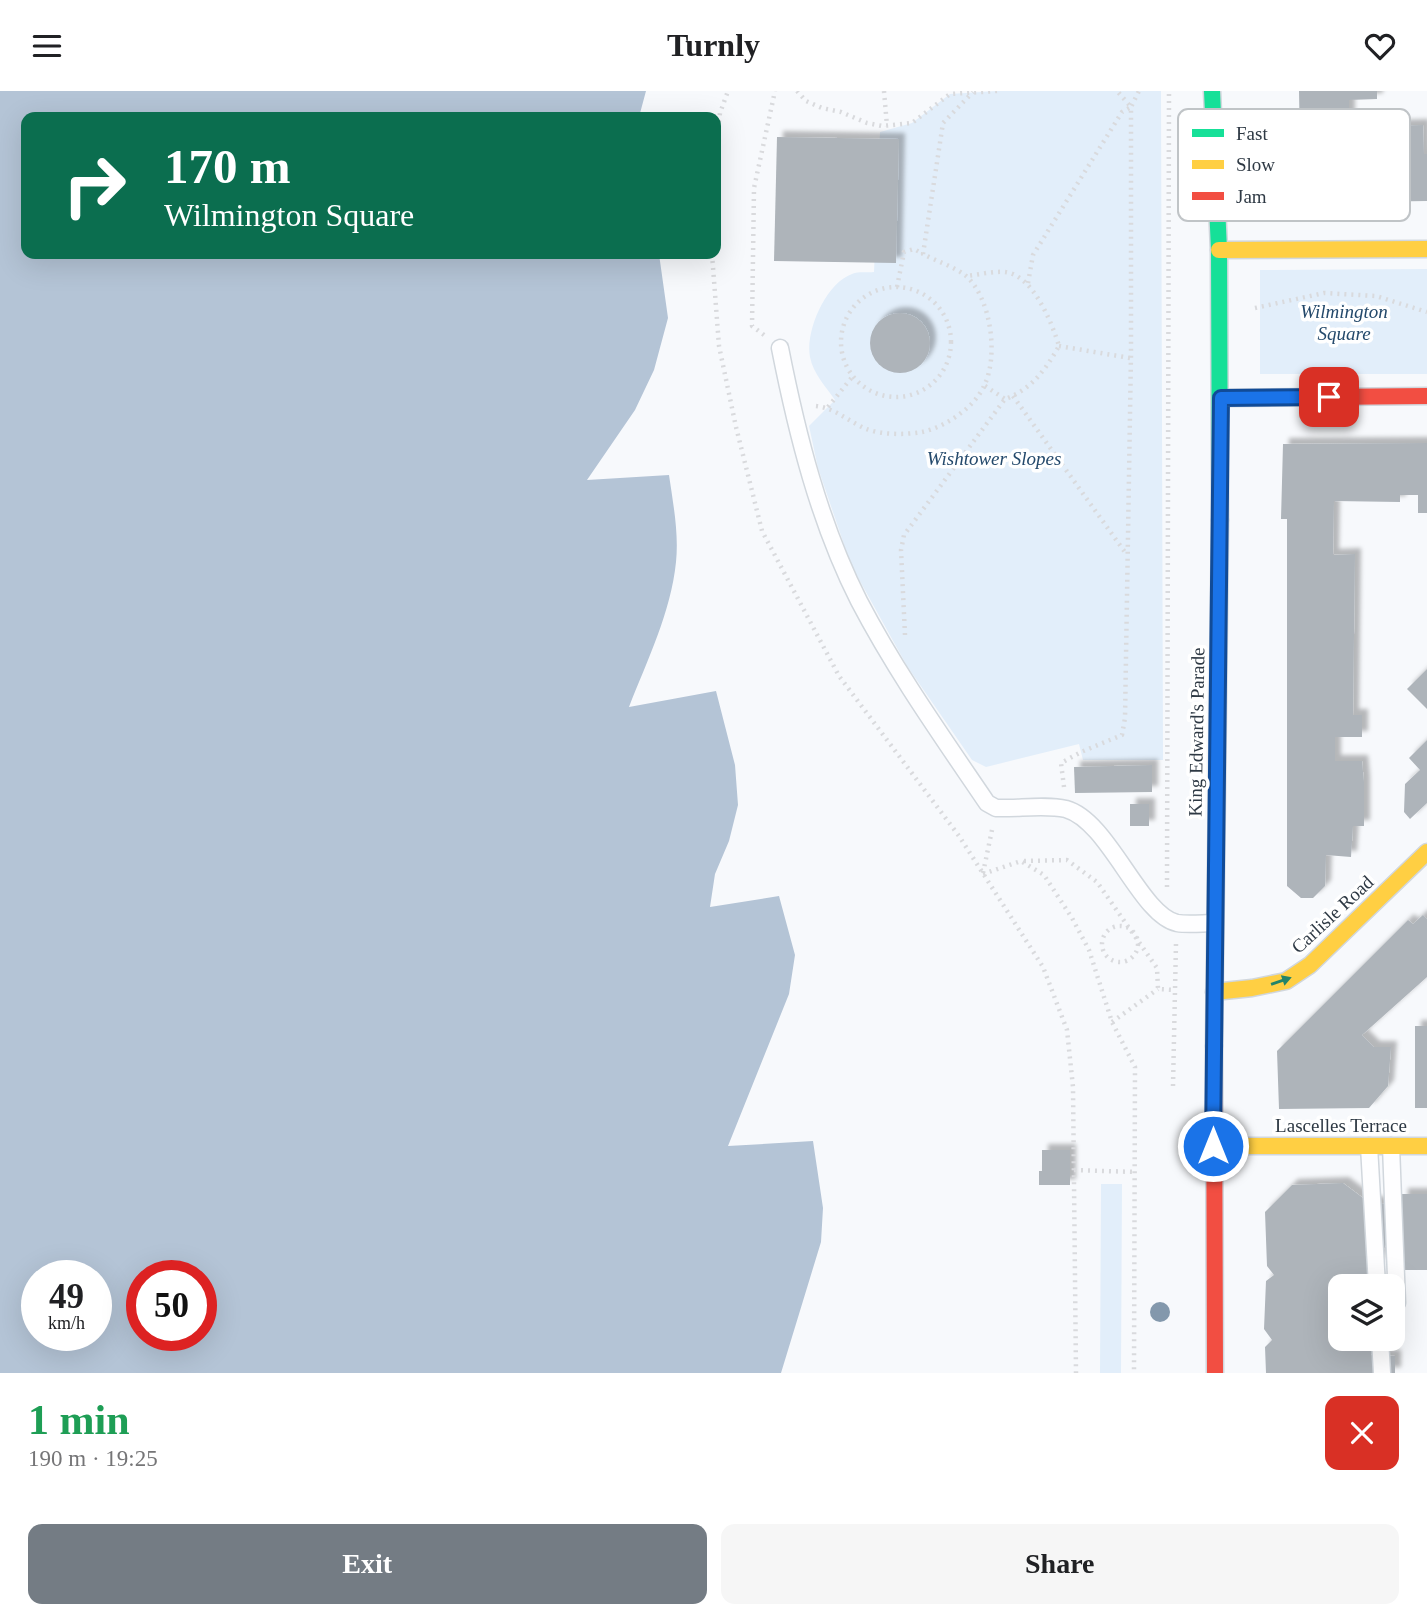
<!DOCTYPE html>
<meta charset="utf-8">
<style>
:root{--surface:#fff;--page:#f6f6f6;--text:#202124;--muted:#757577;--accent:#747c84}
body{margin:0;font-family:"Times New Roman",serif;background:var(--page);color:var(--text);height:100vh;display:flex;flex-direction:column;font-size:26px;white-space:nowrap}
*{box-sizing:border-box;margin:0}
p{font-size:23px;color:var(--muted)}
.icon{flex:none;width:38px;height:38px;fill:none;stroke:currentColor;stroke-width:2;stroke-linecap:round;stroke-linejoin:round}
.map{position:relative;height:1282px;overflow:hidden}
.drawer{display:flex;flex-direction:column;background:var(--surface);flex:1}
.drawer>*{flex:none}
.banner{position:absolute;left:21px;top:21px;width:700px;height:147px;border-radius:14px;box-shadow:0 7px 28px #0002;background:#0b6e4f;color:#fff;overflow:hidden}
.controls{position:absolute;left:1328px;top:1183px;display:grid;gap:14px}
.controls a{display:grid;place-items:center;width:77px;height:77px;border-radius:14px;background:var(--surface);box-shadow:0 7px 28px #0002;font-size:35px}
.speed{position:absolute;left:21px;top:1169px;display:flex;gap:14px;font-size:35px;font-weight:700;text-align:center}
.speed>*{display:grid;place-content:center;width:91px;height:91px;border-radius:50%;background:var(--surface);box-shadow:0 7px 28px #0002;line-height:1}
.speed small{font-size:18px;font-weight:400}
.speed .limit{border:10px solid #d22;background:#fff;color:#111}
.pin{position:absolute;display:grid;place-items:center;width:60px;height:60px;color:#fff;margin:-30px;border-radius:14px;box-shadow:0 4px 10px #0006}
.me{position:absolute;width:77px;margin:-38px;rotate:0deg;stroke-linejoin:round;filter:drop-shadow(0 0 5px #0008)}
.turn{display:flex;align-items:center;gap:24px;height:147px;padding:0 28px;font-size:32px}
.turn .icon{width:91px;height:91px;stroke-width:2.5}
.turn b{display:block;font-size:49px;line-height:60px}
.round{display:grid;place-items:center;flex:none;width:74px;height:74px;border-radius:14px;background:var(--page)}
.overview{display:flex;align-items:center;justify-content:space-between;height:119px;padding:0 28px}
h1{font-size:42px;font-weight:700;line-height:52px;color:#1e9e55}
.cta{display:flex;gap:14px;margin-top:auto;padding:14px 28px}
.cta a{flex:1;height:80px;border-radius:14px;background:var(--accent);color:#fff;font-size:28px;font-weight:700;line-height:80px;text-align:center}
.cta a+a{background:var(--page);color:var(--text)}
header{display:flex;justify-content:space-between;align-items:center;height:91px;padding:0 28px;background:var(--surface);font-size:32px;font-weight:700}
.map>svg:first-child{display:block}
</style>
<header><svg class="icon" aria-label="menu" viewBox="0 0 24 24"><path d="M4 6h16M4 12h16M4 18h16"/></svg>Turnly<svg class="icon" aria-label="heart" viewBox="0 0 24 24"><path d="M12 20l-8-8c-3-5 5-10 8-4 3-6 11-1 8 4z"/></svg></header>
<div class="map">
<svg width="1427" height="1282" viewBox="0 0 1427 1282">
<defs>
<filter id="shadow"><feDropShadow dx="6" dy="-6" stdDeviation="2" flood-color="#0004"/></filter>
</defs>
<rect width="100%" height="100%" fill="#f7f9fc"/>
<g fill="#e2eefa">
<path d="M997 0H1161L1163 669H1083L1079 653 986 676 972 669 907 575 851 474 818 377 809 335 835 309C826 296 813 282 810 266 805 240 826 192 852 183 859 180 867 182 874 181L880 41 912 32 950 3Z"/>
<polygon points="1427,178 1427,283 1260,283 1260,179"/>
<polygon points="1101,1093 1122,1093 1121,1282 1100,1282"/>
</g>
<path fill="#b4c4d6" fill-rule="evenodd" d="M0 0H646L639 26H26V163H659L668 227 654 279 635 319 587 389 669 384C673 412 679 442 676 471 671 521 647 570 629 616L716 600 735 674 738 714 729 750 715 783 710 816 779 805 795 864 789 903 728 1055 813 1050 823 1117 821 1151 781 1282H0ZM37 1185H96V1244H37ZM142 1185H201V1244H142Z"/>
<g fill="#aeb4ba" filter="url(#shadow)">
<polygon points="1299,0 1377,0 1377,8 1349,9 1349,30 1377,29 1378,58 1389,57 1389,35 1423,34 1424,63 1427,63 1427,110 1301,112"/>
<polygon points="777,46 899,48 896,172 774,170"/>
<circle cx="900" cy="252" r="30"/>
<polygon points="1427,352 1427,422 1418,422 1418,404 1400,404 1400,411 1334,410 1333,464 1355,463 1353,624 1362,624 1362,646 1335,646 1335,670 1362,670 1364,691 1364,735 1353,735 1351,766 1326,764 1325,795 1313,807 1301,807 1287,795 1287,428 1281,428 1283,353"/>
<polygon points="1427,578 1427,618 1407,598"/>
<polygon points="1427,649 1427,712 1410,728 1404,721 1405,693 1420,679 1409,667"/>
<polygon points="1152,674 1152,701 1075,702 1074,676"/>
<rect x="1130" y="713" width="19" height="22"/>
<polygon points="1423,824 1427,828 1427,886 1362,944 1374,956 1391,956 1388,995 1369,1017 1279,1018 1277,960 1408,829 1413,833"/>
<rect x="1415" y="935" width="12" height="82"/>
<polygon points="1042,1059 1070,1059 1070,1094 1039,1094 1039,1080 1042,1080"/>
<polygon points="1343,1092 1367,1110 1387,1113 1387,1151 1373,1185 1386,1195 1340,1195 1340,1248 1382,1248 1371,1264 1395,1265 1395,1282 1266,1282 1265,1256 1272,1249 1264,1238 1266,1190 1274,1184 1267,1175 1265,1121 1292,1094"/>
<polygon points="1402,1103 1427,1103 1427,1179 1401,1179"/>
</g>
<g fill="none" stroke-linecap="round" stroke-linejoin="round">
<defs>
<g id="lane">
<path d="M780 257C797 343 819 431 859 510 896 581 943 647 987 712L996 717C1018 718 1045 713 1066 718 1109 730 1140 824 1177 832 1189 834 1203 832 1215 832"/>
<polyline points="1369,1055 1377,1195"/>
<polyline points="1391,1055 1397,1212"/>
<polyline points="1380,1248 1382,1282"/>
</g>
<polyline id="fast" points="1212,0 1219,159 1220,429"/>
<g id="slow">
<polyline points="1219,159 1427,158"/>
<polyline points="1214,901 1252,897 1286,890 1310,874 1427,761"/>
<polyline points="1214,955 1220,429"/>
<polyline points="1213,1055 1427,1055"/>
</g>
<g id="jam">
<polyline points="1221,307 1427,305"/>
<polyline points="1214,955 1215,1282"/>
</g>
</defs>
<use href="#lane" stroke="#d1d7dd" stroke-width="19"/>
<use href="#fast" stroke="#d1d7dd" stroke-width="19"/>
<use href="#slow" stroke="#d1d7dd" stroke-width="19"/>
<use href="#jam" stroke="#d1d7dd" stroke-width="19"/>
<g stroke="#d9dadd" stroke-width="4.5" stroke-dasharray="2 5" stroke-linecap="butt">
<polyline points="797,0 806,10 822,17 841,21 867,32 882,35 912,32 950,3 997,0"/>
<polyline points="884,0 887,35"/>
<polyline points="716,52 720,22 728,0"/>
<polyline points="712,163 719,255 736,336 762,440 839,585 959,745 1043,876 1067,939 1073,996 1076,1282"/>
<polyline points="1028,192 1033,164 1122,21 1131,16 1117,0"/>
<polyline points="897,196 904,161 914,158 923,163"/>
<circle cx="896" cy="251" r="55"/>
<polyline points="1255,217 1324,202 1376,205 1427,221"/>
<polyline points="764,244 752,235 754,97 775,0"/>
<polyline points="1059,255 1130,267"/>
<polyline points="985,295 1005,308"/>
<polyline points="1013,305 1127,464"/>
<path d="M816 315C834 317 847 329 864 337 880 344 904 344 922 341 945 336 974 317 984 295 999 265 991 207 966 185 955 176 936 170 923 163L943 32 973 1"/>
<polyline points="828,316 853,285"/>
<path d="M905 544 901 459 904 444 1005 308C1031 299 1046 278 1059 255 1052 232 1033 184 1005 181 992 180 978 184 965 185"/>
<polyline points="1064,696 1061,672 1081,661 1122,644 1125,627 1131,263 1131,16 1139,0"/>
<polyline points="1024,770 1067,769 1097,791 1157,877 1158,898 1175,899"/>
<polyline points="983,782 992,739"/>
<polyline points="983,783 1021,770 1044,784 1072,827 1089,859 1112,931 1135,976 1134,1282"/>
<polyline points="1167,796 1169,0"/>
<circle cx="1120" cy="853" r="18"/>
<polyline points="1112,931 1158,898"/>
<polyline points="1173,995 1176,852"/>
<polyline points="1074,1079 1136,1081"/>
</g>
<use href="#lane" stroke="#fefeff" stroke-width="16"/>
<use href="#fast" stroke="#16e098" stroke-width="16"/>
<use href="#slow" stroke="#ffcf43" stroke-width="16"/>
<use href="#jam" stroke="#f24e42" stroke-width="16"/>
</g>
<circle fill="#8398ac" cx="1160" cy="1221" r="10"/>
<defs><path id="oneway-solid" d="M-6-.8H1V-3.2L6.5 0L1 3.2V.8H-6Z" transform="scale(1.75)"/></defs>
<use fill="#23846a" href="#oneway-solid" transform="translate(1281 890) rotate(-19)"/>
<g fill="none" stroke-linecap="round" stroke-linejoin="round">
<defs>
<polyline id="route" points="1213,1055 1221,307 1329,306"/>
</defs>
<use href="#route" stroke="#114b97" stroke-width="18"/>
<use href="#route" stroke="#1a73e8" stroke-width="12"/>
</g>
<g text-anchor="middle" stroke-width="7" stroke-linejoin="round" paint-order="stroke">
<g font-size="19" font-style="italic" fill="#24496b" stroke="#fff">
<text x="1344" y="227">Wilmington<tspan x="1344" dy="22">Square</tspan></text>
<text x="994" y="374">Wishtower Slopes</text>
</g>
<g font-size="19" fill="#2e3944" stroke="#fff">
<text transform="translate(1196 641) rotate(-89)" y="7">King Edward's Parade</text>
<text transform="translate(1332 823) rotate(-43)" y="7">Carlisle Road</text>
<text x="1341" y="1041">Lascelles Terrace</text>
</g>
</g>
<rect x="1178" y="18" width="232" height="112" rx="10" fill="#fff" stroke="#c0c4c7" stroke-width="2"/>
<rect x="1192" y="38" width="32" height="8" fill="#16e098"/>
<rect x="1192" y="69" width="32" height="9" fill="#ffcf43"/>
<rect x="1192" y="101" width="32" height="8" fill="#f24e42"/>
<g font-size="19" fill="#2e3944">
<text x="1236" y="49">Fast</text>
<text x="1236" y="80">Slow</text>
<text x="1236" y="112">Jam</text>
</g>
</svg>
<div class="controls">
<a><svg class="icon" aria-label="layers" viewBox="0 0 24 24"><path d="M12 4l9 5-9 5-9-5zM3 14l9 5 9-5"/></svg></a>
</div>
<div class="speed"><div>49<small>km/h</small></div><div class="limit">50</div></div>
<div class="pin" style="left:1329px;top:306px;background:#d93025"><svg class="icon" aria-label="arrive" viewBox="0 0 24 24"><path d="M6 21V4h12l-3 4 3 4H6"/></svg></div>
<svg class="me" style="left:1213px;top:1055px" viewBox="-20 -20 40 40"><circle r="17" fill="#1a73e8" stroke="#fff" stroke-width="3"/><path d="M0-11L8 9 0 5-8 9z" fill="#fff"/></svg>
<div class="banner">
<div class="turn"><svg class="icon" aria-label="right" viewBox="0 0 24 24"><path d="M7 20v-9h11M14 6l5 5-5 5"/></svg><div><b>170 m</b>Wilmington Square</div></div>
</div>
</div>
<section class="drawer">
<div class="overview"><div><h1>1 min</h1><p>190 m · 19:25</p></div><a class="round" style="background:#d93025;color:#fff"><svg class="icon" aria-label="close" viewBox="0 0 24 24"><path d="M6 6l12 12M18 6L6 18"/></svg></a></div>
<div class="cta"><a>Exit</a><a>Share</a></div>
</section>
